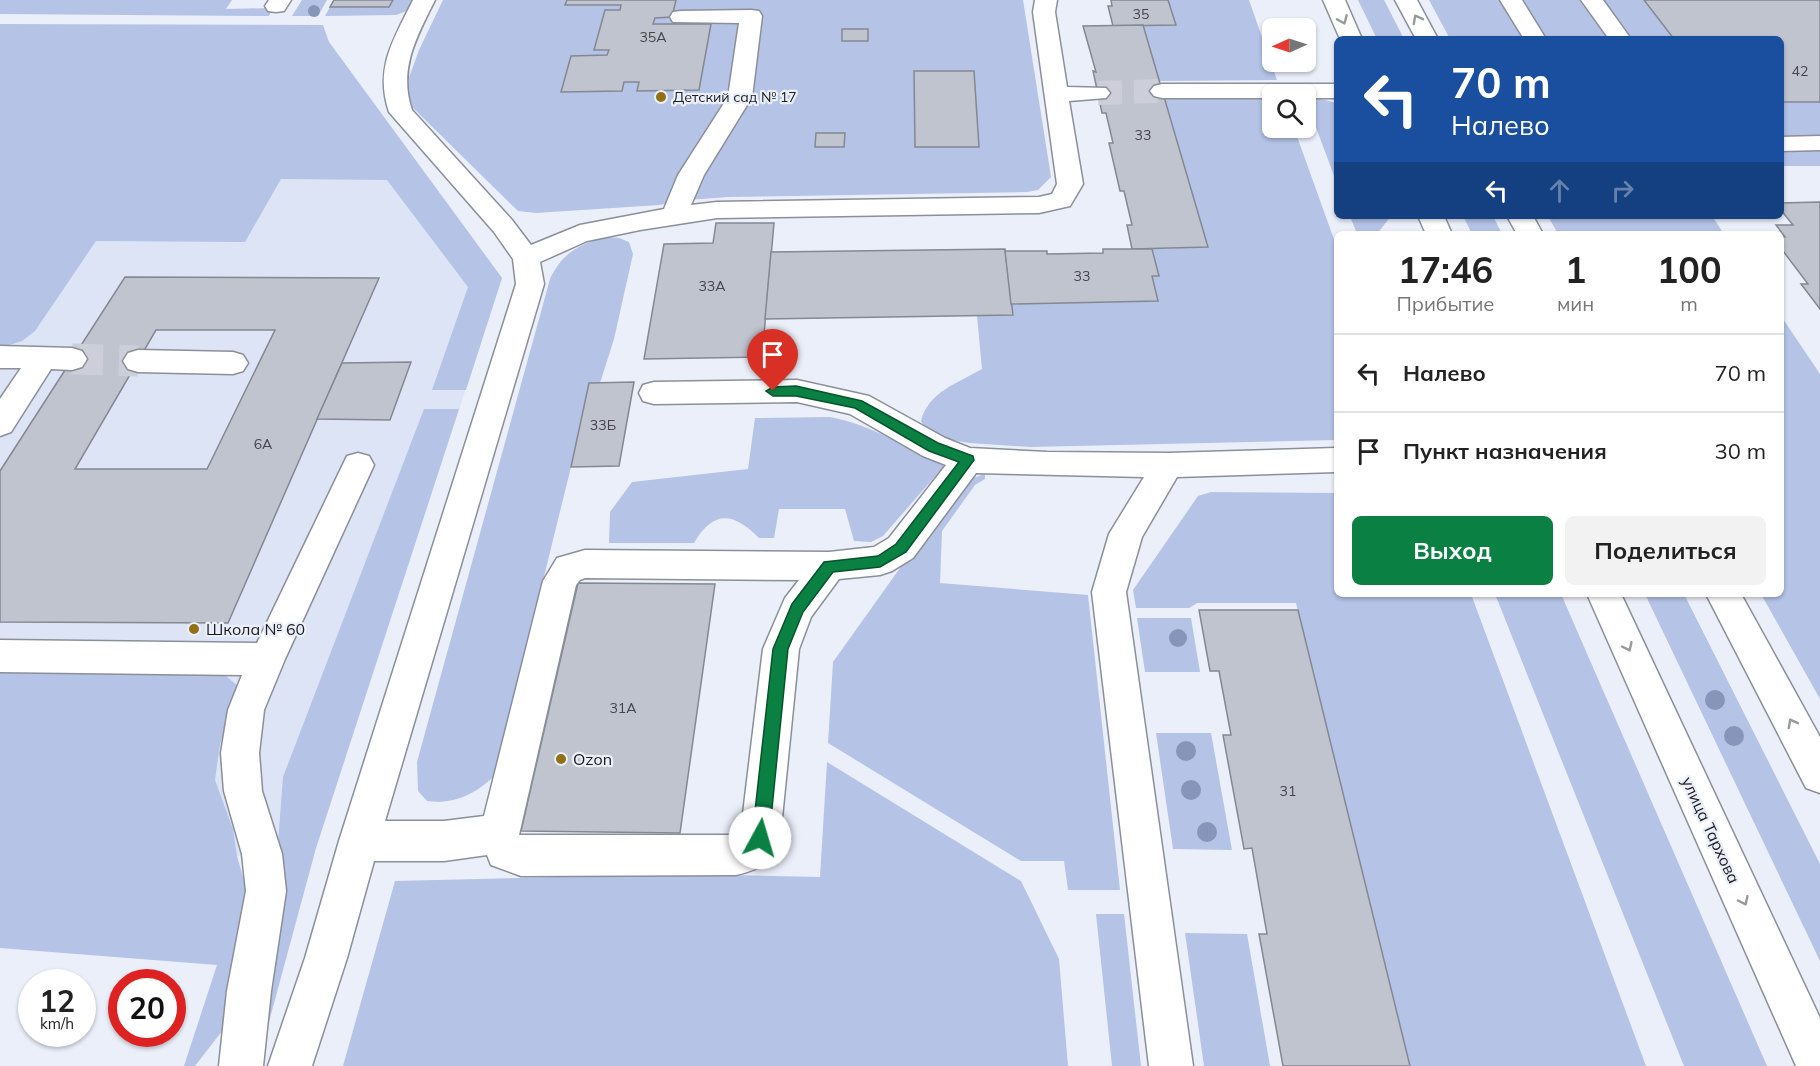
<!DOCTYPE html>
<html lang="ru">
<meta charset="utf-8">
<style>
:root{--surface:#fff;--page:#f2f2f2;--text:#222;--muted:#767676;--line:#e0e0e0;--accent:#0b8043}
body{margin:0;font-family:Mulish,sans-serif;background:var(--page);color:var(--text);height:100vh;display:flex;flex-direction:column;font-size:22px;white-space:nowrap}
*{box-sizing:border-box;margin:0}
p{font-size:20px;color:var(--muted)}
.icon{flex:none;width:33px;height:33px;fill:none;stroke:currentColor;stroke-width:2;stroke-linecap:round;stroke-linejoin:round}
.map{position:relative;flex:1;overflow:hidden}
.details{position:absolute;left:1334px;top:231px;width:450px;height:366px;display:flex;flex-direction:column;background:var(--surface);border-radius:9px;box-shadow:0 2px 4px #0004}
.details>*{flex:none}
.hud{position:absolute;left:1334px;top:36px;width:450px;height:183px;border-radius:9px;box-shadow:0 2px 4px #0004;background:#1a4fa0;color:#fff;overflow:hidden}
.needle{width:39px;rotate:267deg}
.buttons{position:absolute;left:1262px;top:18px;display:grid;gap:12px}
.buttons a{display:grid;place-items:center;width:54px;height:54px;border-radius:9px;background:var(--surface);box-shadow:0 2px 4px #0004;font-size:30px}
.speed{position:absolute;left:18px;top:969px;display:flex;gap:12px;font-size:30px;font-weight:700;text-align:center}
.speed>*{display:grid;place-content:center;width:78px;height:78px;border-radius:50%;background:var(--surface);box-shadow:0 2px 4px #0004;line-height:1}
.speed small{font-size:15px;font-weight:400}
.speed .limit{border:9px solid #d22;background:#fff;color:#111}
.pin{position:absolute;display:grid;place-items:center;width:51px;height:51px;color:#fff;margin:-62px -26px;border-radius:50% 50% 50% 0;rotate:-45deg;box-shadow:0 0 6px #0007}
.pin .icon{rotate:45deg}
.me{position:absolute;width:66px;margin:-33px;rotate:6deg;stroke-linejoin:round;filter:drop-shadow(0 0 4px #0008)}
.turn{display:flex;align-items:center;gap:21px;height:126px;padding:0 18px;font-size:27px}
.turn .icon{width:78px;height:78px;stroke-width:2.5}
.turn b{display:block;font-size:42px;line-height:51px}
.lanes{display:flex;align-items:center;height:57px;padding:0 18px;background:#0003;justify-content:center;gap:30px;direction:ltr}
.lanes .off{opacity:.35}
.eta{display:flex;justify-content:space-evenly;align-items:center;height:102px;text-align:center}
.eta b{font-size:36px;font-weight:700;line-height:42px}
.button{display:flex;gap:12px;margin-top:auto;padding:12px 18px}
.button a{flex:1;height:69px;border-radius:9px;background:var(--accent);color:#fff;font-size:24px;font-weight:700;line-height:69px;text-align:center}
.button a+a{background:var(--page);color:var(--text)}
ul{padding:0;list-style:none}
li{display:flex;align-items:center;gap:18px;height:78px;padding:0 18px;border-top:2px solid var(--line)}
li div{flex:1}
li b{display:block;font-size:22px}
li em{font-style:normal}
.map>svg:first-child{display:block}
</style>
<div class="map">
<svg width="1820" height="1066" viewBox="0 0 1820 1066">
<rect width="100%" height="100%" fill="#ebeffa"/>
<polygon fill="#dce4f6" points="0,41 329,42 502,278 316,848 237,856 0,850"/>
<g fill="#b4c3e6">
<polygon points="0,0 232,0 226,9 273,8 269,16 0,14"/>
<polygon points="302,0 327,0 318,16 292,16"/>
<polygon points="393,0 416,0 412,9 396,15 325,16 330,7"/>
<polygon points="443,0 1023,0 1051,177 1038,190 1027,192 728,197 688,200 659,205 536,213 518,211 409,104 406,86 419,50"/>
<polygon points="1168,0 1249,0 1277,80 1159,81 1143,25"/>
<polygon points="1358,0 1384,0 1404,39 1377,39"/>
<polygon points="1429,0 1820,0 1820,166 1781,166 1780,39 1450,39"/>
<polygon points="0,24 323,25 329,42 502,278 466,390 432,390 468,287 387,180 281,179 245,242 96,241 35,331 22,341 0,348"/>
<polygon points="1305,98 1318,98 1336,103 1336,181"/>
<path d="M1165 99H1272V128H1294L1336 245V440L1030 447 969 443 942 438 928 432 921 421C928 392 958 383 982 369L977 316 1013 315 1011 304 1158 301 1152 276 1158 275 1152 249 1208 247Z"/>
<polygon points="1350,216 1391,216 1377,234 1357,234"/>
<polygon points="1463,216 1493,216 1502,234 1472,234"/>
<polygon points="1548,216 1712,216 1724,234 1558,234"/>
<path d="M608 237 619 238 629 242 633 254 614 339 600 383H589L571 467 495 775C477 794 452 805 427 801L418 791 417 762 550 279C562 253 580 243 608 237Z"/>
<polygon points="1781,316 1820,374 1820,699 1761,594 1780,594"/>
<polygon points="424,409 459,409 316,848 263,1044 283,777"/>
<path d="M830 417C871 425 907 447 944 466L883 536 871 542 854 541 845 509H779L774 538H759C734 513 714 509 694 543H609L610 512 632 482 748 469 755 418Z"/>
<polygon points="985,474 985,479 975,485 942,531 940,583 1088,595 1120,890 1068,890 1064,861 1021,861 828,743 833,662 910,554 973,478"/>
<polygon points="1211,492 1336,493 1336,594 1471,594 1646,1066 1410,1066 1296,603 1197,603 1189,608 1136,608 1133,590 1198,496"/>
<polygon points="1495,594 1561,594 1767,1066 1684,1066"/>
<polygon points="1645,594 1684,594 1820,864 1820,961"/>
<polygon points="1137,618 1191,618 1200,672 1145,672"/>
<polygon points="220,671 239,687 220,744 215,780 233,829 237,856 251,905 226,1026 195,1066 184,1066 217,965 0,948 0,672"/>
<polygon points="1156,733 1211,733 1232,850 1173,849"/>
<polygon points="827,762 1021,881 1059,959 1068,1066 343,1066 395,881 677,874 820,877"/>
<polygon points="1096,914 1124,914 1141,1066 1112,1066"/>
<polygon points="1185,933 1247,934 1270,1066 1204,1066"/>
</g>
<g fill="#c0c4cf" stroke="#848892" stroke-width="1.5" fill-rule="evenodd">
<polygon points="334,0 393,0 389,7 330,7"/>
<polygon points="567,0 676,0 672,17 655,18 653,24 711,24 699,90 637,91 639,82 624,82 622,91 561,92 571,56 607,55 609,50 594,50 605,10 620,10 621,5 565,5"/>
<polygon points="1111,0 1168,0 1176,25 1113,26 1108,6 1112,6"/>
<polygon points="1644,0 1820,0 1820,102 1780,102 1780,39 1674,39"/>
<polygon points="1143,25 1208,247 1132,249 1127,225 1132,225 1124,191 1120,191 1109,143 1113,143 1106,113 1102,113 1093,71 1096,72 1083,26"/>
<rect x="842" y="29" width="26" height="12"/>
<polygon points="914,71 974,71 979,147 915,147"/>
<polygon points="816,133 845,133 844,147 815,147"/>
<polygon points="1820,202 1820,309 1801,284 1808,284 1780,247 1780,237 1785,237 1776,225 1793,225 1780,209 1780,203"/>
<polygon points="716,223 774,223 762,357 644,359 664,244 713,243"/>
<polygon points="1005,249 1013,315 765,319 771,252"/>
<polygon points="1103,249 1152,249 1159,276 1152,276 1158,301 1011,304 1005,251 1047,251 1047,254 1103,253"/>
<path d="M125 277 379 278 228 623 0 622V471ZM156 330H275L207 469H75Z"/>
<polygon points="411,362 390,420 317,419 342,363"/>
<polygon points="634,382 619,466 571,467 589,383"/>
<polygon points="578,583 715,584 680,833 521,831"/>
<polygon points="1199,610 1298,610 1410,1066 1283,1066 1259,934 1267,934 1252,848 1244,849 1223,735 1231,735 1219,671 1210,671"/>
</g>
<g fill="none" stroke-linecap="round" stroke-linejoin="round">
<polyline stroke="#cccfd9" stroke-width="24" stroke-dasharray="24 12" stroke-linecap="butt" points="1098,93 1162,91"/>
<polyline stroke="#cccfd9" stroke-width="31" stroke-dasharray="31 16" stroke-linecap="butt" points="72,359 138,361"/>
<defs>
<g id="minor">
<polygon points="269,0 291,0 284,11 276,12 268,11 265,6"/>
<path d="M413 0H435C417 36 398 69 412 110L512 220 531 245 580 225 664 209 678 175 728 97 739 23 673 22 670 17 673 12 681 11 751 10 759 11 762 16 752 97 704 175 691 205 717 202 1039 197 1052 194 1057 184 1033 12 1035 0H1057L1055 12 1067 87 1106 88 1110 93 1106 98 1069 101 1083 184 1070 206 1039 213 717 218 640 230 587 241 540 262 544 284 385 821H444L484 816 543 581 557 558 585 550 829 552 874 547 889 538 946 465 923 456 850 414 797 402 654 404 643 401 639 393 643 385 654 382 797 380 869 396 945 438 970 448 1047 452 1168 453 1336 448V472L1177 477 1142 537 1126 592 1193 1066H1149L1092 592 1109 534 1144 477 976 473 913 558 892 571 880 575 839 579 811 617 799 649 780 838C770 863 762 869 736 875L521 876 491 865 487 855 444 861H374L347 958 312 1066H268L305 958 339 841 516 284 513 259 494 232 389 112C374 68 394 39 413 0ZM585 578 799 580 785 598 763 649 741 830 737 835H519L576 585 580 580Z"/>
<polygon points="1500,0 1522,0 1546,39 1524,39"/>
<polygon points="1581,0 1603,0 1631,39 1609,39"/>
<polygon points="1162,84 1336,84 1336,98 1305,98 1305,94 1272,94 1272,98 1162,98 1154,96 1150,91 1154,86"/>
<polygon points="1820,136 1820,150 1780,151 1780,137"/>
<polygon points="0,346 72,348 82,351 87,359 82,367 72,370 51,369 11,432 0,436 0,399 21,368 0,368"/>
<polygon points="138,350 233,352 243,355 248,363 243,371 233,374 138,372 128,369 123,361 128,353"/>
<polygon points="358,453 369,456 374,465 285,659 264,710 259,753 262,791 282,854 286,891 271,991 263,1066 219,1066 227,991 246,891 242,854 224,791 221,753 228,710 242,675 0,672 0,640 257,643 347,456"/>
</g>
<g id="major">
<polygon points="1323,0 1345,0 1362,39 1340,39"/>
<polygon points="1395,0 1417,0 1438,39 1416,39"/>
<polygon points="1418,216 1444,216 1452,234 1426,234"/>
<polygon points="1507,216 1533,216 1543,234 1517,234"/>
<polygon points="1587,594 1621,594 1820,1018 1820,1066 1796,1066"/>
<polygon points="1706,594 1741,594 1820,737 1820,793 1806,788"/>
</g>
</defs>
<use href="#minor" stroke="#8b8f99" stroke-width="3"/>
<use href="#major" stroke="#8b8f99" stroke-width="3"/>
<use href="#minor" fill="#fff" fill-rule="evenodd"/>
<use href="#major" fill="#fff" fill-rule="evenodd"/>
</g>
<g fill="#8795ba">
<circle cx="314" cy="11" r="6"/>
<circle cx="1178" cy="638" r="9"/>
<circle cx="1715" cy="700" r="10"/>
<circle cx="1734" cy="736" r="10"/>
<circle cx="1186" cy="751" r="10"/>
<circle cx="1191" cy="790" r="10"/>
<circle cx="1207" cy="832" r="10"/>
</g>
<defs><path id="oneway-chevron" d="M-2-3.5L2.5 0L-2 3.5" fill="none" stroke-width="1.6" stroke-linecap="round" stroke-linejoin="round" transform="scale(1.5)"/></defs>
<g stroke="#98999a">
<use href="#oneway-chevron" transform="translate(1417 19) rotate(-118)"/>
<use href="#oneway-chevron" transform="translate(1343 20) rotate(67)"/>
<use href="#oneway-chevron" transform="translate(1628 647) rotate(65)"/>
<use href="#oneway-chevron" transform="translate(1792 723) rotate(-118)"/>
<use href="#oneway-chevron" transform="translate(1744 901) rotate(65)"/>
</g>
<polygon fill="#0b8043" stroke="#07532c" stroke-width="1.5" points="796,386 862,401 938,443 973,456 974,460 906,552 880,567 833,572 803,612 788,649 769,838 766,844 760,846 755,844 752,838 773,649 792,604 824,562 878,556 896,544 959,462 929,451 855,408 796,396 773,396 766,391 773,387"/>
<g fill="#917016" stroke="#ebeffa" stroke-width="2">
<circle cx="661" cy="97" r="6"/>
<circle cx="194" cy="629" r="6"/>
<circle cx="561" cy="759" r="6"/>
</g>
<g text-anchor="middle" stroke-width="4.5" stroke-linejoin="round" paint-order="stroke">
<g font-size="14" fill="#44464b">
<text x="1141" y="19">35</text>
<text x="653" y="42">35А</text>
<text x="1800" y="76">42</text>
<text x="1143" y="140">33</text>
<text x="1082" y="281">33</text>
<text x="712" y="291">33А</text>
<text x="603" y="430">33Б</text>
<text x="263" y="449">6А</text>
<text x="623" y="713">31А</text>
<text x="1288" y="796">31</text>
</g>
<g font-size="14" fill="#1a1c1f" stroke="#ebeffa" text-anchor="start">
<text x="673" y="102">Детский сад № 17</text>
</g>
<g font-size="16" fill="#1a1c1f" stroke="#ebeffa" text-anchor="start">
<text x="206" y="635">Школа № 60</text>
<text x="573" y="765">Ozon</text>
</g>
<g font-size="16" fill="#1a1c1f" stroke="#ebeffa">
<text transform="translate(1711 830) rotate(65)" y="6">улица Тархова</text>
</g>
</g>
</svg>
<div class="buttons">
<a><svg class="needle" viewBox="-14 -14 28 28"><path d="M0-13l5 13h-10z" fill="#e53935"/><path d="M0 13l5-13h-10z" fill="#767676"/></svg></a>
<a><svg class="icon" aria-label="search" viewBox="0 0 24 24"><circle cx="10" cy="10" r="6"/><path d="M15 15l6 6"/></svg></a>
</div>
<div class="speed"><div>12<small>km/h</small></div><div class="limit">20</div></div>
<div class="pin" style="left:773px;top:391px;background:#d93025"><svg class="icon" aria-label="arrive" viewBox="0 0 24 24"><path d="M6 21V4h12l-3 4 3 4H6"/></svg></div>
<svg class="me" style="left:760px;top:838px" viewBox="-20 -20 40 40"><circle r="19" fill="#fff"/><path d="M0-13L10 11 0 6-10 11z" fill="#0b8043"/></svg>
<div class="hud">
<div class="turn"><svg class="icon" aria-label="left" viewBox="0 0 24 24"><path d="M17 20v-9H6M10 6l-5 5 5 5"/></svg><div><b>70 m</b>Налево</div></div>
<div class="lanes"><svg class="icon" aria-label="left" viewBox="0 0 24 24"><path d="M17 20v-9H6M10 6l-5 5 5 5"/></svg><svg class="icon off" aria-label="ahead" viewBox="0 0 24 24"><path d="M12 20V5M6 11l6-6 6 6"/></svg><svg class="icon off" aria-label="right" viewBox="0 0 24 24"><path d="M7 20v-9h11M14 6l5 5-5 5"/></svg></div>
</div>
<section class="details">
<div class="eta">
<div><b>17:46</b><p>Прибытие</p></div>
<div><b>1</b><p>мин</p></div>
<div><b>100</b><p>m</p></div>
</div>
<ul>
<li><svg class="icon" aria-label="left" viewBox="0 0 24 24"><path d="M17 20v-9H6M10 6l-5 5 5 5"/></svg><div><b>Налево</b></div><em>70 m</em></li>
<li><svg class="icon" aria-label="arrive" viewBox="0 0 24 24"><path d="M6 21V4h12l-3 4 3 4H6"/></svg><div><b>Пункт назначения</b></div><em>30 m</em></li>
</ul>
<div class="button"><a>Выход</a><a>Поделиться</a></div>
</section>
</div>
